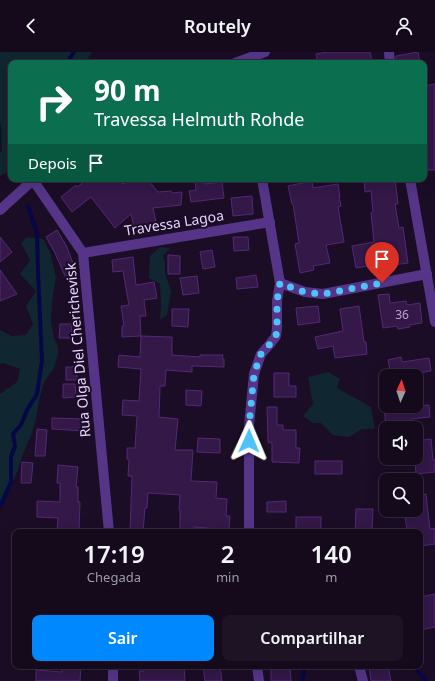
<!DOCTYPE html>
<html lang="pt">
<style>
:root{--surface:#140a1c;--page:#1d1325;--text:#f1f3f6;--muted:#9d9aa3;--line:#332b3b;--accent:#0089fe}
body{margin:0;font-family:"Noto Sans",sans-serif;background:var(--page);color:var(--text);height:100vh;display:flex;flex-direction:column;font-size:15px;white-space:nowrap}
*{box-sizing:border-box;margin:0}
p{font-size:13px;color:var(--muted)}
.icon{flex:none;width:22px;height:22px;fill:none;stroke:currentColor;stroke-width:2;stroke-linecap:round;stroke-linejoin:round}
.map{position:relative;flex:1;overflow:hidden}
.panel{position:absolute;left:12px;top:477px;width:411px;height:140px;display:flex;flex-direction:column;background:var(--surface);border-radius:8px;box-shadow:0 4px 16px #0002,0 0 0 1px var(--line)}
.panel>*{flex:none}
.banner{position:absolute;left:8px;top:8px;width:419px;height:122px;border-radius:8px;box-shadow:0 4px 16px #0002,0 0 0 1px var(--line);background:#0b6e4f;color:#fff;overflow:hidden}
.needle{width:26px;rotate:3deg}
.fabs{position:absolute;left:379px;top:317px;display:grid;gap:8px}
.fabs a{display:grid;place-items:center;width:44px;height:44px;border-radius:8px;background:var(--surface);box-shadow:0 4px 16px #0002,0 0 0 1px var(--line);font-size:20px}
.pin{position:absolute;display:grid;place-items:center;width:34px;height:34px;color:#fff;margin:-41px -17px;border-radius:50% 50% 50% 0;rotate:-45deg;box-shadow:0 0 4px #0007}
.pin .icon{rotate:45deg}
.me{position:absolute;width:44px;margin:-22px;rotate:1deg;stroke-linejoin:round;filter:drop-shadow(0 0 3px #0008)}
.turn{display:flex;align-items:center;gap:14px;height:84px;padding:0 20px;font-size:18px}
.turn .icon{width:52px;height:52px;stroke-width:2.5}
.turn b{display:block;font-size:28px;line-height:34px}
.then{display:flex;align-items:center;height:38px;padding:0 20px;background:#0003;gap:8px;font-size:15px}
.eta{display:flex;justify-content:space-evenly;align-items:center;height:68px;text-align:center}
.eta b{font-size:24px;font-weight:600;line-height:28px}
.primary-button{display:flex;gap:8px;margin-top:auto;padding:8px 20px}
.primary-button a{flex:1;height:46px;border-radius:8px;background:var(--accent);color:#fff;font-size:16px;font-weight:600;line-height:46px;text-align:center}
.primary-button a+a{background:var(--page);color:var(--text)}
header{display:flex;justify-content:space-between;align-items:center;height:52px;padding:0 20px;background:var(--surface);font-size:18px;font-weight:600}
.map>svg:first-child{display:block}
</style>
<header><svg class="icon" aria-label="back" viewBox="0 0 24 24"><path d="M15 5l-7 7 7 7"/></svg>Routely<svg class="icon" aria-label="person" viewBox="0 0 24 24"><circle cx="12" cy="8" r="4"/><path d="M4 21q1-7 8-7t8 7"/></svg></header>
<div class="map">
<svg width="435" height="629" viewBox="0 0 435 629">
<rect width="100%" height="100%" fill="#1b0d26"/>
<g fill="#102631">
<polygon points="0,0 92,0 85,11 11,11 11,118 9,119 0,124 0,100 2,99 1,72 0,70"/>
<polygon points="27,185 43,187 50,200 56,225 52,250 51,269 54,287 58,294 58,302 54,316 44,330 39,348 36,367 31,384 23,402 18,418 5,446 0,453 0,342 17,330 20,317 3,311 0,312 0,278 12,284 26,283 33,272 26,254 36,239 20,222 30,208 21,191"/>
<polygon points="160,195 170,196 163,204 165,211 165,221 171,240 167,263 160,268 161,254 160,232 149,226 150,204"/>
<polygon points="328,320 340,327 337,336 371,355 375,377 362,377 349,385 333,383 321,371 313,371 303,364 313,352 308,325"/>
</g>
<g fill="none" stroke-linecap="round" stroke-linejoin="round">
<g stroke="#060746" stroke-width="4">
<polyline points="67,11 74,0"/>
<polyline points="0,455 11,430 11,405 15,394 13,382 21,373 27,358 37,342 42,309 38,220 37,181 28,154"/>
<polyline points="416,614 416,617 426,629"/>
<polyline points="302,629 305,614"/>
</g>
</g>
<g fill="#331848" stroke="#542876">
<polygon points="328,0 370,0 372,11 318,11 316,2"/>
<polygon points="418,0 420,11 396,11 396,4"/>
<polygon points="435,32 435,118 428,118 425,91 424,91 424,34"/>
<polygon points="88,127 119,127 123,132 130,127 147,127 158,140 171,139 172,141 182,140 181,153 153,156 157,175 135,180 131,162 115,176 91,145 72,160 61,145 76,133 77,135"/>
<polygon points="195,127 205,127 205,132 222,130 224,146 191,150 189,139 196,138"/>
<polygon points="364,127 395,127 398,152 395,152 399,176 403,175 408,211 386,214 385,211 356,216 352,194 374,190 371,161 373,160 371,139 365,140"/>
<polygon points="312,129 313,136 338,132 340,145 339,145 341,154 338,155 344,190 326,193 330,211 313,214 314,218 300,221 295,192 299,191 293,152 292,152 288,134"/>
<polygon points="252,144 253,162 233,164 231,146"/>
<polygon points="57,178 66,193 76,219 65,224 55,201 46,185"/>
<polygon points="0,185 12,200 0,210"/>
<polygon points="233,185 248,185 249,198 234,199"/>
<polygon points="212,198 215,215 203,217 200,200"/>
<polygon points="168,203 180,204 180,222 168,222"/>
<polygon points="133,205 136,233 154,230 157,246 144,248 146,264 140,264 141,284 122,285 122,274 124,274 121,254 129,253 123,219 113,220 112,208"/>
<polygon points="0,218 17,242 0,249"/>
<polygon points="256,223 258,235 237,237 236,226"/>
<polygon points="197,224 199,241 183,243 180,226"/>
<polygon points="389,242 390,251 406,249 407,253 420,251 422,271 409,273 410,275 398,277 397,274 383,276 378,243"/>
<polygon points="318,254 320,270 298,273 296,256"/>
<polygon points="359,254 364,290 366,290 367,302 335,306 333,294 318,297 315,285 343,279 340,257"/>
<polygon points="172,257 189,257 188,275 172,274"/>
<polygon points="60,272 72,272 71,286 59,286"/>
<polygon points="141,284 172,285 172,303 200,305 200,303 223,303 222,307 224,307 224,315 192,314 192,320 166,318 165,334 160,334 159,365 178,367 175,398 193,398 191,429 217,430 216,446 227,447 226,464 230,464 229,478 194,475 194,480 180,480 180,458 179,458 180,443 148,441 147,456 145,456 143,480 130,480 132,424 128,424 129,408 127,407 127,396 135,396 137,364 122,363 123,348 139,349 141,317 118,315 119,303 140,305"/>
<polygon points="401,305 402,310 429,306 431,319 399,324 391,324 388,308"/>
<rect x="66" y="315" width="11" height="13"/>
<polygon points="274,321 289,321 289,334 296,334 296,345 274,345"/>
<polygon points="63,332 75,332 76,345 63,346"/>
<polygon points="186,338 202,339 201,354 186,353"/>
<polygon points="429,353 430,365 411,367 412,376 386,376 384,354 417,354"/>
<polygon points="267,355 277,355 277,373 283,373 283,378 296,378 296,396 300,396 299,411 272,410 272,391 268,390 268,388"/>
<polygon points="52,366 86,367 85,379 52,377"/>
<polygon points="37,377 47,378 45,404 35,404"/>
<polygon points="198,386 220,387 220,401 197,400"/>
<polygon points="431,387 433,408 435,408 435,420 416,422 415,409 416,409 416,389"/>
<rect x="315" y="409" width="27" height="13"/>
<polygon points="22,410 33,411 31,431 21,431"/>
<polygon points="58,413 78,415 76,435 78,435 78,450 80,450 79,480 57,480 58,466 37,465 37,449 60,450 60,431 57,431"/>
<polygon points="426,442 430,477 435,476 435,492 420,494 420,480 407,480 405,463 415,462 414,458 416,458 416,443"/>
<polygon points="286,449 286,460 267,460 267,450"/>
<polygon points="356,457 373,457 372,480 355,480"/>
<rect x="296" y="465" width="25" height="15"/>
<polygon points="435,542 435,575 420,578 420,545"/>
<polygon points="62,614 81,614 80,629 36,629 36,618 62,620"/>
<polygon points="143,614 184,614 185,629 140,629 139,619 144,619"/>
<polygon points="210,614 220,614 222,629 205,629 203,615"/>
<polygon points="271,614 290,614 291,629 271,629"/>
<polygon points="377,614 388,614 391,629 371,629 369,615"/>
</g>
<g fill="none" stroke-linecap="round" stroke-linejoin="round">
<g stroke="#563588" stroke-width="10">
<polyline points="389,0 390,11"/>
<polyline points="410,127 435,270"/>
<polyline points="33,128 83,201 109,480"/>
<polyline points="83,201 270,170"/>
<polyline points="280,231 305,240 323,242 427,222"/>
<polyline points="249,480 249,374 254,322 261,302 270,292 276,284 277,276 277,249 280,231 262,127"/>
<polyline points="257,614 259,629"/>
<polyline points="359,614 363,629"/>
<polyline points="113,629 113,614"/>
</g>
<g stroke="#563588" stroke-width="10">
<polyline points="235,11 265,0"/>
<polyline points="0,158 34,127"/>
</g>
</g>
<g fill="none" stroke-linecap="round" stroke-linejoin="round">
<polyline stroke="#4fc3f7" stroke-width="7" stroke-dasharray="0 12.6" points="249,389 249,374 254,322 261,302 270,292 276,284 277,276 277,249 280,231 304,240 323,242 382,231"/>
</g>
<g text-anchor="middle" stroke-width="4" stroke-linejoin="round" paint-order="stroke">
<g font-size="12" fill="#bba4d1">
<text x="402" y="267">36</text>
</g>
<g font-size="14" fill="#e8d3ff" stroke="#1b0d26">
<text transform="translate(174 171) rotate(-9)" y="5">Travessa Lagoa</text>
<text transform="translate(78 298) rotate(-95)" y="5">Rua Olga Diel Cherichevisk</text>
</g>
</g>
</svg>
<div class="fabs">
<a><svg class="needle" viewBox="-14 -14 28 28"><path d="M0-13l5 13h-10z" fill="#e53935"/><path d="M0 13l5-13h-10z" fill="#9d9aa3"/></svg></a>
<a><svg class="icon" aria-label="sound" viewBox="0 0 24 24"><path d="M4 9h4l5-4v14l-5-4H4zM17 9q2 3 0 6"/></svg></a>
<a><svg class="icon" aria-label="search" viewBox="0 0 24 24"><circle cx="10" cy="10" r="6"/><path d="M15 15l6 6"/></svg></a>
</div>
<div class="pin" style="left:382px;top:231px;background:#d93025"><svg class="icon" aria-label="arrive" viewBox="0 0 24 24"><path d="M6 21V4h12l-3 4 3 4H6"/></svg></div>
<svg class="me" style="left:249px;top:389px" viewBox="-20 -20 40 40"><path d="M0-17L14 15 0 8-14 15z" fill="#4fc3f7" stroke="#fff" stroke-width="4"/></svg>
<div class="banner">
<div class="turn"><svg class="icon" aria-label="right" viewBox="0 0 24 24"><path d="M7 20v-9h11M14 6l5 5-5 5"/></svg><div><b>90 m</b>Travessa Helmuth Rohde</div></div>
<div class="then">Depois<svg class="icon" aria-label="arrive" viewBox="0 0 24 24"><path d="M6 21V4h12l-3 4 3 4H6"/></svg></div>
</div>
<section class="panel">
<div class="eta">
<div><b>17:19</b><p>Chegada</p></div>
<div><b>2</b><p>min</p></div>
<div><b>140</b><p>m</p></div>
</div>
<div class="primary-button"><a>Sair</a><a>Compartilhar</a></div>
</section>
</div>
